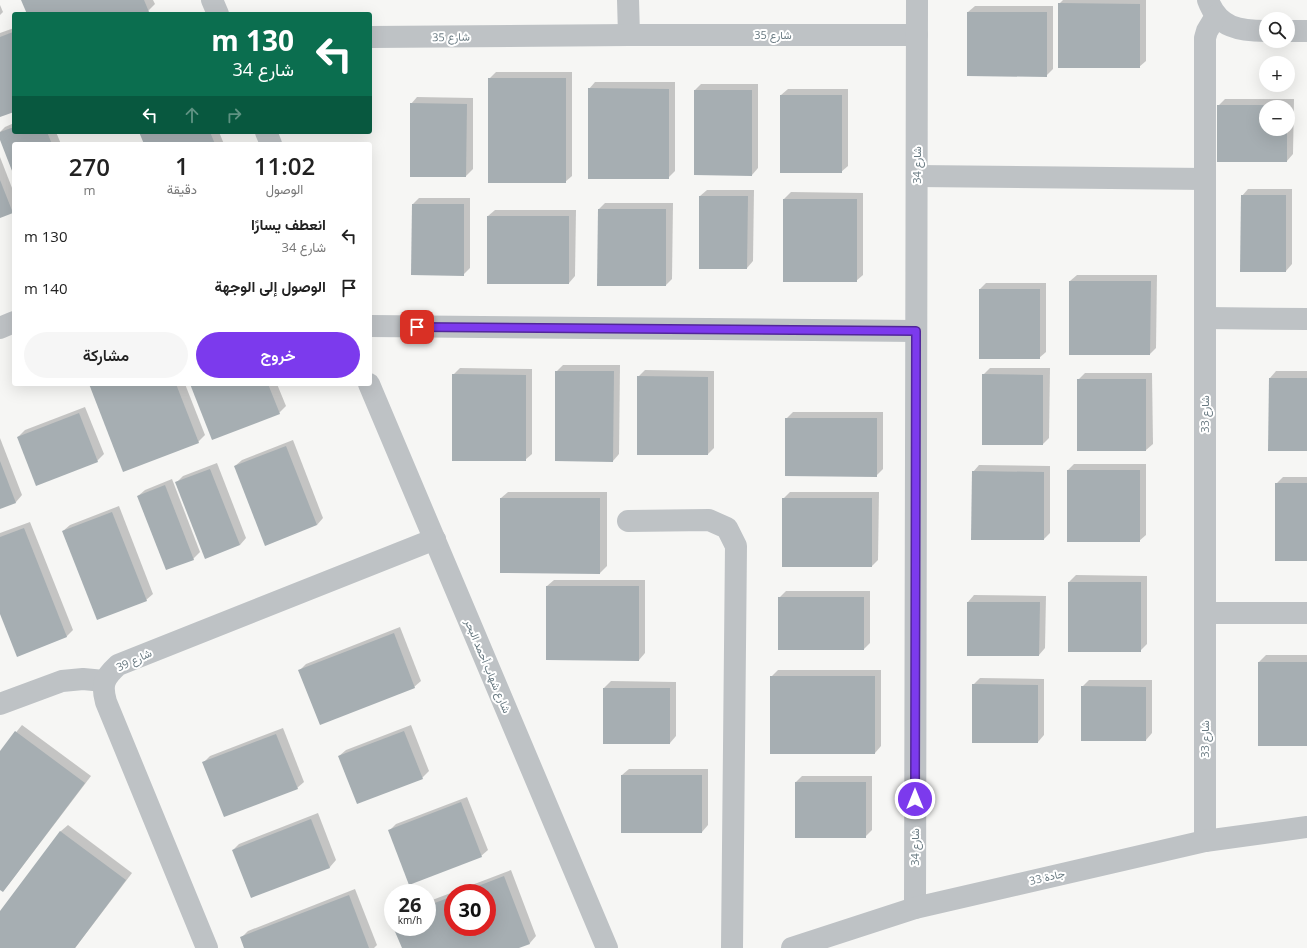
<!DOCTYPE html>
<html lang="ar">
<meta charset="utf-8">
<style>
:root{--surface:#fff;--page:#f6f6f6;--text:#222;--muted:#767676;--accent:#7c3aed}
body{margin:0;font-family:"Open Sans",Vazirmatn,sans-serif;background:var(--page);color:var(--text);direction:rtl;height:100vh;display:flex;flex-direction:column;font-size:15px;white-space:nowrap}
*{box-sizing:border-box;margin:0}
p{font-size:13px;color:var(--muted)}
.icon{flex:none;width:22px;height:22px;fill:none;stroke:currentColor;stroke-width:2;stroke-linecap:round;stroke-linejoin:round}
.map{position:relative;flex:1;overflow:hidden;direction:ltr}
.panel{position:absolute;left:12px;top:142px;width:360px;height:244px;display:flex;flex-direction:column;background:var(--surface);border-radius:4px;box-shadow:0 4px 16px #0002;direction:rtl}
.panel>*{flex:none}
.banner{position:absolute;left:12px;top:12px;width:360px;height:122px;border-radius:4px;box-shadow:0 4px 16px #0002;direction:rtl;background:#0b6e4f;color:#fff;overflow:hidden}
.buttons{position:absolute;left:1259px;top:12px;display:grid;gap:8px}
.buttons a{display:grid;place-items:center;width:36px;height:36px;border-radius:50%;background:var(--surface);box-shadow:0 4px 16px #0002;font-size:20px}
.speed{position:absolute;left:384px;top:884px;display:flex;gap:8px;font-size:20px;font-weight:700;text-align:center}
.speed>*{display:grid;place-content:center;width:52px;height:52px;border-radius:50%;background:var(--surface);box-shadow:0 4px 16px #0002;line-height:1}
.speed small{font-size:10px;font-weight:400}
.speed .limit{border:6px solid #d22;background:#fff;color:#111}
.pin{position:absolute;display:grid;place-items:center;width:34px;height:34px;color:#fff;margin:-17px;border-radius:8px;box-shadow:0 2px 6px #0006}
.me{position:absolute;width:44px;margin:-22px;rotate:0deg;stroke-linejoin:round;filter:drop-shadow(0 0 3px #0008)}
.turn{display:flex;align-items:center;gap:14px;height:84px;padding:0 12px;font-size:18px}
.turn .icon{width:52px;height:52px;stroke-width:2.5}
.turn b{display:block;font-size:28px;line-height:34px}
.lanes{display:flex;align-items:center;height:38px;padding:0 12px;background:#0003;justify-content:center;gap:20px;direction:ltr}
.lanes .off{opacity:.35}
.eta{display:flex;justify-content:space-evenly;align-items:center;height:68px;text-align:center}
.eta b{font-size:24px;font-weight:600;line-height:28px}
.cta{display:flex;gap:8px;margin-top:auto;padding:8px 12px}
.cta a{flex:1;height:46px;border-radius:24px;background:var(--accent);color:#fff;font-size:16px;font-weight:600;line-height:46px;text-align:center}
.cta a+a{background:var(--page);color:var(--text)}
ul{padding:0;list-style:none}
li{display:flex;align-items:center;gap:12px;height:52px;padding:0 12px}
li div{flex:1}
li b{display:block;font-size:15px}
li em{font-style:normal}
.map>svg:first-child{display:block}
</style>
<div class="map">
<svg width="1307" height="948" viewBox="0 0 1307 948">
<rect width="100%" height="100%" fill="#f6f6f4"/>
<g fill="#0003" fill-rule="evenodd">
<polygon points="22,0 153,0 155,4 148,11 141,14 28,14"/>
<polygon points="1063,0 1146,0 1146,61 1139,67 1059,4"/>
<polygon points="0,5 3,12 0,15"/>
<polygon points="975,6 1053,6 1053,69 1046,76 968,12"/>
<polygon points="14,28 14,111 0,116 0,33"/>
<polygon points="496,72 572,72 572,176 565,182 489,79"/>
<polygon points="595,82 675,82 675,171 668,178 589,89"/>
<polygon points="701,84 758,84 758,168 752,175 695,90"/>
<polygon points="788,89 848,89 848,166 841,172 781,95"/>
<polygon points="417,97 473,98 473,169 466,176 411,176 411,104"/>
<path d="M1225 99H1294L1293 154 1287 161 1218 106ZM1266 107H1288V129H1266Z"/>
<polygon points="14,123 14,132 56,132 61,144 14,144 14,174 0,137 0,132 5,127"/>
<polygon points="140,132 219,132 224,144 145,144"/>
<polygon points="0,157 14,193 14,210 0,217"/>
<polygon points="1248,189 1292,189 1292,264 1286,271 1242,196"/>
<polygon points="707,190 754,190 753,261 747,268 700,196"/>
<polygon points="791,192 863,193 863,275 856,281 784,281 784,199"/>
<polygon points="419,198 470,198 470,268 463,275 413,204"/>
<polygon points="605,203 673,203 672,279 666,285 599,209"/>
<polygon points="495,210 576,210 575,276 569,283 488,216"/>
<polygon points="1077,275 1157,275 1156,348 1150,354 1070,281"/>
<polygon points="986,283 1046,283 1046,352 1039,358 980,289"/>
<polygon points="563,365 620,365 619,454 613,461 556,372"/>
<polygon points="460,368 532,369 532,454 525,460 453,375"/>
<polygon points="990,368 1050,368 1049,438 1043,444 983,375"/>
<polygon points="645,370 714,371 714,448 708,454 638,377"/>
<polygon points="1276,371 1307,371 1307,450 1269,450 1270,378"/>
<polygon points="1085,373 1152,373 1153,444 1146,450 1078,380"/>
<polygon points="90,384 185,384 205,435 198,442"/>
<polygon points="191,384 277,384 286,406 279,413"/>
<polygon points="85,407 104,454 97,461 18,437 25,430"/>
<polygon points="793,412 883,412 883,469 876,476 786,419"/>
<polygon points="0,438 22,495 16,502 0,508"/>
<polygon points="293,440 323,518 317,525 235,466 242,460"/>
<polygon points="217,463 246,538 240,545 176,483 183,476"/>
<polygon points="1074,464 1146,464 1146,535 1139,541 1068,470"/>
<polygon points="979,465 1050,466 1050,533 1044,539 973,472"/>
<polygon points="1283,477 1307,477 1307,560 1276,484"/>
<polygon points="172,479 200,552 193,559 138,496 145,490"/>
<polygon points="508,492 607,492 607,566 600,573 501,498"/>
<polygon points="790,492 879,492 878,560 872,566 783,499"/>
<polygon points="119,506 153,594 146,600 63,531 70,525"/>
<polygon points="30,522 73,630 66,637 0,611 0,533"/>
<polygon points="1076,575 1147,576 1147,644 1140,651 1069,582"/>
<polygon points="554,580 645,580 645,653 639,660 547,586"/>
<polygon points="786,591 870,591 870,643 864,649 779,598"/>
<polygon points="974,595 1046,596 1045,648 1039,655 968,655 968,602"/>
<polygon points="400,627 421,681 414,687 300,670 306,664"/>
<polygon points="1266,655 1307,655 1307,745 1259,662"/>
<polygon points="778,670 881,670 881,746 875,753 772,676"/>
<polygon points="980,678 1044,679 1044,735 1038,742 973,685"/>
<polygon points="1089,680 1152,680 1152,733 1146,740 1082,687"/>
<polygon points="611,681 676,682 676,736 670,743 604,688"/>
<polygon points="22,725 91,776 9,884 3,891 0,888 0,752"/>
<polygon points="411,725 429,771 422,778 339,756 346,750"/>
<polygon points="283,728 304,782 297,788 204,762 210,756"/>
<polygon points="629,769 708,769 708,825 702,832 622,775"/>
<polygon points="802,776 872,776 872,830 865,837 796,782"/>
<polygon points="467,797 488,850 481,856 389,831 396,824"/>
<polygon points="318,813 336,860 330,867 251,897 233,850 239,844"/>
<polygon points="68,825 132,873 75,948 0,948 0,912 61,831"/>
<path d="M511 870 536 936 530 943 516 948H403L394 927H427V902ZM453 893H487V927H453Z"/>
<polygon points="355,889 377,945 374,948 245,948 241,938 248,931"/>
</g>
<g fill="#a6aeb2">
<polygon points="21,0 144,0 149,12 143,14 27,14"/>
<polygon points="1058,3 1140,4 1140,68 1058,68"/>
<polygon points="967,12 1047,12 1047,77 967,76"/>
<polygon points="13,32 14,35 14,112 0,117 0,37"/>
<rect x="488" y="78" width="78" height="105"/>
<polygon points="588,88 669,89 669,179 588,179"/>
<polygon points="694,90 752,90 752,176 694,175"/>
<rect x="780" y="95" width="62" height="78"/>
<polygon points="410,103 467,104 466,177 410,177"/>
<polygon points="1217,105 1287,105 1287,107 1266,107 1266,129 1287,129 1287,162 1217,162"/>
<polygon points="14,127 14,132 47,132 52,144 14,144 14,176 0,140 0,132"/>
<polygon points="139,132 210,132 215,144 144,144"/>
<polygon points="0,180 13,213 0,218"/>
<polygon points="1241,195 1286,195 1286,272 1240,272"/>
<polygon points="699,196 748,196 747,269 699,269"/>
<rect x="783" y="199" width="74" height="83"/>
<polygon points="412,204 464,204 464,276 411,275"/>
<polygon points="598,209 666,209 666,286 597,286"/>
<rect x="487" y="216" width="82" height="68"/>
<polygon points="1069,281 1151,281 1150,355 1069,355"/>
<rect x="979" y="289" width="61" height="70"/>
<polygon points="555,371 614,371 613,462 555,461"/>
<polygon points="452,374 526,375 526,461 452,461"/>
<polygon points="982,374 1043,375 1043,445 982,445"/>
<polygon points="637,376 708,377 708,455 637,455"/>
<polygon points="1269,378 1307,378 1307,451 1268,451"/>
<rect x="1077" y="379" width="69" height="72"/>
<polygon points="89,384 176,384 199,443 123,472"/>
<polygon points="190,384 268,384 280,414 212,440"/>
<polygon points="79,413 98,462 36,486 17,437"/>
<polygon points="785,418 877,418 877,477 785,476"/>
<polygon points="286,446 317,525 265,546 234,466"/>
<polygon points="0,461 16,503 0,509"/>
<polygon points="210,469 240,545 205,559 175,482"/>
<rect x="1067" y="470" width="73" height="72"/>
<polygon points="972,471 1044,472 1044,540 971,540"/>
<rect x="1275" y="483" width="32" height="78"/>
<polygon points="165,485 194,560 166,570 137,496"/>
<polygon points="500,498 600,498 600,574 500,573"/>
<rect x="782" y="498" width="90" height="69"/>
<polygon points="112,512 147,601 97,620 62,531"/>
<polygon points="24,528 67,637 17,657 0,614 0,537"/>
<rect x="1068" y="582" width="73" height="70"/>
<polygon points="546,586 639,586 639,661 546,660"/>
<rect x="778" y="597" width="86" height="53"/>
<polygon points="967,602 1040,602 1039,656 967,656"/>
<polygon points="394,633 415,688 320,725 298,670"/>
<rect x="1258" y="662" width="49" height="84"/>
<rect x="770" y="676" width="105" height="78"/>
<polygon points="972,684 1038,685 1038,743 972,743"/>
<polygon points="1081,686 1146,687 1146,741 1081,741"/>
<rect x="603" y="688" width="67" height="56"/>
<polygon points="15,731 85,783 3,892 0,890 0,751"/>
<polygon points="404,731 423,779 357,804 338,756"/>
<polygon points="276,734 298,789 224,817 202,762"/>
<rect x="621" y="775" width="81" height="58"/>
<rect x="795" y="782" width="71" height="56"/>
<polygon points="461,802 482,857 409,885 388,830"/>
<polygon points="311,819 330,868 251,898 232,850"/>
<polygon points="60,831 126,880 75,948 0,948 0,911"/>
<polygon points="504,876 530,944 519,948 402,948 393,927 427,927 427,906 453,896 453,927 487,927 487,893 460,893"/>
<polygon points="349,895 369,948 244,948 240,937"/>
</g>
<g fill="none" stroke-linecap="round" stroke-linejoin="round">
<g stroke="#bec2c5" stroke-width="22">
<polyline points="212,0 218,14"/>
<polyline points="628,0 629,35"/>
<path d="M1208 0C1218 28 1240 31 1266 31"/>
<polyline points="1288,31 1307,31"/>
<polyline points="370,37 629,35 917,35"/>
<polyline points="266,132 271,144"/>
<polyline points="917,176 1205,179"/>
<polyline points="1205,318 1307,319"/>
<polyline points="370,326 916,331"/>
<polyline points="0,328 14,322"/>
<polyline points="369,384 607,948"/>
<polyline points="628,521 709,520 727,528 736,546 732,948"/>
<polyline points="1205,613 1307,613"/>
<polyline points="0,704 62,681 83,679 104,681"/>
<polyline points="1205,841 1205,38 1207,31 1216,16"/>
<polyline points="915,908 917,0"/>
<path d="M207 948 106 702C101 684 104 678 118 665L435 539"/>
<polyline points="792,948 915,908 1205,841 1307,827"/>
</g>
</g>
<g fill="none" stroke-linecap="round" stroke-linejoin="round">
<defs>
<polyline id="route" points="417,327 916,331 915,799"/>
</defs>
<use href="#route" stroke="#51269a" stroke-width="10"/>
<use href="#route" stroke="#7c3aed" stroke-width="7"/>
</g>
<g text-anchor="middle" stroke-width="4" stroke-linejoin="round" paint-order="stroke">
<g font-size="11" fill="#687981" stroke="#fff">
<text x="773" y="39">شارع 35</text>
<text transform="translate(451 37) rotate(-1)" y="4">شارع 35</text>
<text transform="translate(917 165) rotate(-90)" y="4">شارع 34</text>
<text transform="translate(1205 414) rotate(-90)" y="4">شارع 33</text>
<text transform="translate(134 660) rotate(-25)" y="4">شارع 39</text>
<text transform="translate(488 666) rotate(67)" y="4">شارع شهاب أحمد البحر</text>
<text transform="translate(1205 739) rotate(-90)" y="4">شارع 33</text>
<text transform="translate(915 847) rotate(-90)" y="4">شارع 34</text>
<text transform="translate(1047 877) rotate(-13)" y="4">جادة 33</text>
</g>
</g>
</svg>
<div class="buttons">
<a><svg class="icon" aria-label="search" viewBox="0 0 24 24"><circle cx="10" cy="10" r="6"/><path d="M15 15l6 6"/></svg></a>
<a>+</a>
<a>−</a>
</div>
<div class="speed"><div>26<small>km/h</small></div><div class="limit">30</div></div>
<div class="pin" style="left:417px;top:327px;background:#d93025"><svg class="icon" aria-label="arrive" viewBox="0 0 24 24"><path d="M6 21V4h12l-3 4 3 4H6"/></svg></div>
<svg class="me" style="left:915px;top:799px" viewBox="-20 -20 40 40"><circle r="17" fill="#7c3aed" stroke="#fff" stroke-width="3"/><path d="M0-11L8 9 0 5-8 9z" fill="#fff"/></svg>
<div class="banner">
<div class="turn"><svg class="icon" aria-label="left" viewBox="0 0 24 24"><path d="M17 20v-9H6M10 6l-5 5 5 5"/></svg><div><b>130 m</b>شارع 34</div></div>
<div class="lanes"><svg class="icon" aria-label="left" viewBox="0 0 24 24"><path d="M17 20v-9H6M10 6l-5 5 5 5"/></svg><svg class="icon off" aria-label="ahead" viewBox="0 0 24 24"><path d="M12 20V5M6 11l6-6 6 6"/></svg><svg class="icon off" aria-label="right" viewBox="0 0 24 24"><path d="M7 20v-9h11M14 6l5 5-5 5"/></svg></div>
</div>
<section class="panel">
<div class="eta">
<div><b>11:02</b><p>الوصول</p></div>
<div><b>1</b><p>دقيقة</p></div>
<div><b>270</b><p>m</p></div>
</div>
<ul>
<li><svg class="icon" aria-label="left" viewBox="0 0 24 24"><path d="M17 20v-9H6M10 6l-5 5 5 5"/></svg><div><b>انعطف يسارًا</b><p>شارع 34</p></div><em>130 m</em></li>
<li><svg class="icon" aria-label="arrive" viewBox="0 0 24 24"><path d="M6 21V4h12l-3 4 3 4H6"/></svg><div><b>الوصول إلى الوجهة</b></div><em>140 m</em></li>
</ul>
<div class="cta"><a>خروج</a><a>مشاركة</a></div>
</section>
</div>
